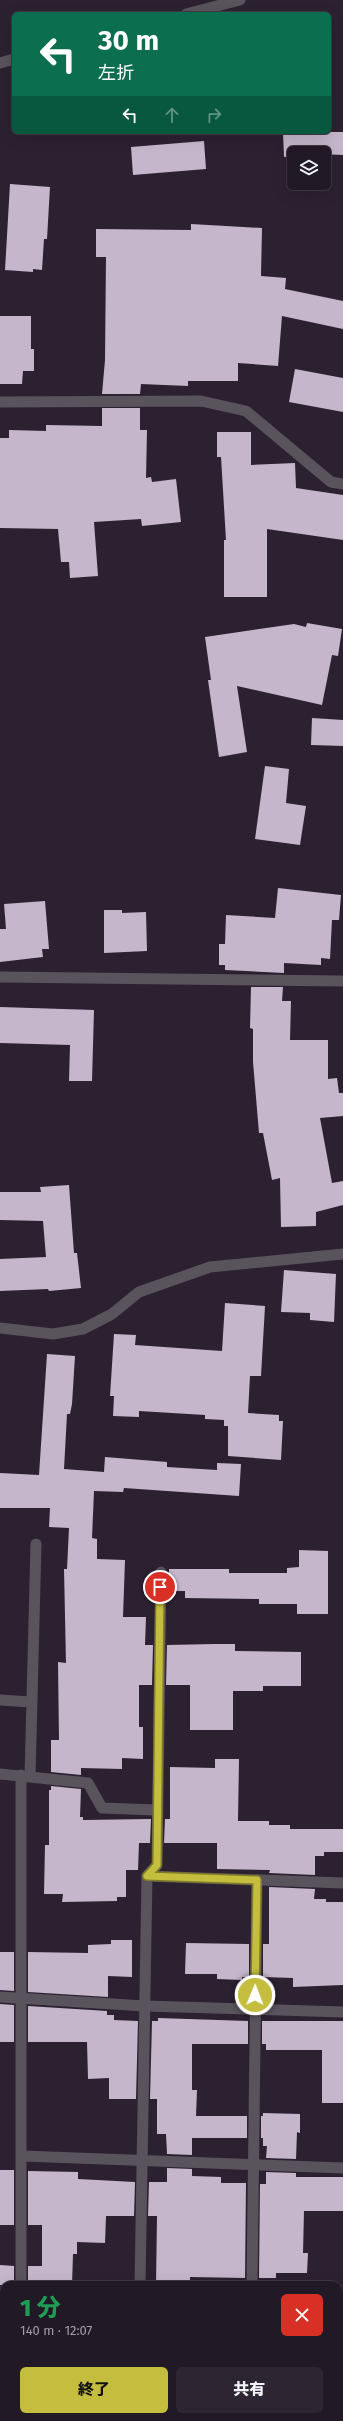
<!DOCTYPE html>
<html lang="ja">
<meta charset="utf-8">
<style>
:root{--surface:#211925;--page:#2d2632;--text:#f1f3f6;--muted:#a2a0a7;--line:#3e3842;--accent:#c4bd3e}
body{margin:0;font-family:"Fira Sans","Noto Sans JP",sans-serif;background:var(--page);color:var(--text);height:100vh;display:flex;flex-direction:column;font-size:15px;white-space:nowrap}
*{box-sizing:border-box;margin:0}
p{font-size:13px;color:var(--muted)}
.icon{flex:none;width:22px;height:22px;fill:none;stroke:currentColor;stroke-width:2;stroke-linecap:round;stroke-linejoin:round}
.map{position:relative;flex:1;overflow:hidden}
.side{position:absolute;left:0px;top:2281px;width:343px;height:140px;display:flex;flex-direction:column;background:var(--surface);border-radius:12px 12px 0 0;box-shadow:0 4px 16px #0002,0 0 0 1px var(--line)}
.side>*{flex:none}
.banner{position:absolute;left:12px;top:12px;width:319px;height:122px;border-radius:6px;box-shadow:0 4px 16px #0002,0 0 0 1px var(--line);background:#0b6e4f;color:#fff;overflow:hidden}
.fabs{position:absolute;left:287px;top:146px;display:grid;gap:8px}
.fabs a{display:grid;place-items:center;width:44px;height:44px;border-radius:6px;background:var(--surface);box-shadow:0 4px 16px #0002,0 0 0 1px var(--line);font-size:20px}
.pin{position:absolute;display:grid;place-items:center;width:34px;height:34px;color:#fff;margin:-17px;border:2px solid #fff;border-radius:50%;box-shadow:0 1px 4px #0007}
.me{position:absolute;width:44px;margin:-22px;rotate:1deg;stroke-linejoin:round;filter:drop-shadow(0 0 3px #0008)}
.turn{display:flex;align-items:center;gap:14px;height:84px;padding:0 20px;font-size:18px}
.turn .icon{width:52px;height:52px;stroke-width:2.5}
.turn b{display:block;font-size:28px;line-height:34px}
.lanes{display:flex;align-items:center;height:38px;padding:0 20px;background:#0003;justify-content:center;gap:20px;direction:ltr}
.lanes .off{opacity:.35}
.round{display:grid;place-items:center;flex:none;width:42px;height:42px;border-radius:6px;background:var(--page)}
.summary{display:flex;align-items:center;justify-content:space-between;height:68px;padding:0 20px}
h1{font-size:24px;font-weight:800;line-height:30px;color:#1e9e55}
.action{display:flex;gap:8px;margin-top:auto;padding:8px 20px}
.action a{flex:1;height:46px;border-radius:6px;background:var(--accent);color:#111;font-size:16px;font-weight:800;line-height:46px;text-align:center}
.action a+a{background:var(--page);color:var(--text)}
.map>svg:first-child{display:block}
</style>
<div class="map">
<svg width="343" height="2421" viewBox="0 0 343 2421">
<rect width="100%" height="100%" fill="#2c2131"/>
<g fill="#c5b6cc">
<polygon points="283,132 343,132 343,155 294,153 294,156 284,157"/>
<polygon points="204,141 206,169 133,175 131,147"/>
<polygon points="10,184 50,187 47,239 44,239 42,270 33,269 33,272 5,270"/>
<polygon points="191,224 262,228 261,276 286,278 285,289 343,301 343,329 282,316 278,366 238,363 238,381 188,381 188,386 141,384 140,394 102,394 105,360 106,257 96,257 96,229 191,230"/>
<polygon points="0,316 31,316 31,349 34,349 34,371 23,371 22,384 0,384"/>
<polygon points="295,369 343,378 343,412 289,402"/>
<polygon points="102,408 140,408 140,430 147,430 146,478 151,477 152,482 176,479 181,522 142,526 141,519 94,522 98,576 70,578 69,562 61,562 58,529 0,528 0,438 9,438 9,430 46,431 46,425 102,426"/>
<polygon points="217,432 251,432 251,465 295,463 296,488 343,495 343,540 267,529 267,597 224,597 224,540 226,540 221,457 217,457"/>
<polygon points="307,623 342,629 338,656 332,655 322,705 237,686 247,752 219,757 208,680 211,680 205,637 294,624 306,627"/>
<polygon points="312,718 343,720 343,746 311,745"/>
<polygon points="265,766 289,769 286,803 306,806 300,845 255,839"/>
<polygon points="278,888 341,895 339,920 332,920 330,959 321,958 321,965 284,963 284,973 225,970 225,965 219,965 219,944 225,944 226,915 275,918"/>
<polygon points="45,901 49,949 42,949 43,957 0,962 0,929 6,929 4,904"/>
<polygon points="104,910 122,910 122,913 146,912 147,951 104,953"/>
<polygon points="251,987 283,987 282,1001 291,1001 290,1040 328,1040 328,1079 337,1078 339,1093 343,1093 343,1116 320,1118 332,1183 343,1181 343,1205 316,1212 316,1226 281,1227 280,1178 272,1180 263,1133 259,1133 253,1062 253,1029 250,1028"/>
<polygon points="0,1007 94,1010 92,1081 69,1081 70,1045 0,1043"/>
<polygon points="69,1185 74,1253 77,1253 81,1288 49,1291 48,1289 0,1291 0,1259 46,1257 43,1221 0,1220 0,1192 41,1192 40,1187"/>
<polygon points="284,1270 336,1274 334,1322 310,1320 310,1313 281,1312"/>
<polygon points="225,1303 265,1306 261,1376 250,1376 248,1413 279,1415 279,1421 283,1421 281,1460 228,1456 228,1426 224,1426 224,1420 205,1419 205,1415 139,1411 139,1417 113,1416 114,1396 110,1396 114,1334 136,1335 135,1345 222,1351"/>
<polygon points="47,1354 75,1356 72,1404 70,1414 67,1414 64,1469 104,1472 105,1457 167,1462 167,1467 217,1470 217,1463 241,1464 239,1496 124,1488 123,1492 94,1491 92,1538 97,1539 97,1559 125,1560 123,1617 146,1617 145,1645 153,1645 152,1685 139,1685 139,1727 143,1727 143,1759 122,1758 122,1769 81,1768 81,1775 51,1772 51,1740 59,1740 58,1662 66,1663 64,1569 67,1569 69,1528 49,1527 50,1508 0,1508 0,1473 39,1475"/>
<polygon points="299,1550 328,1551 328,1614 297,1614 297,1604 259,1604 259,1599 185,1598 185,1591 169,1591 169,1569 229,1569 229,1573 287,1573 287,1568 299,1567"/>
<polygon points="214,1644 235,1644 235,1651 301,1652 301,1686 263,1686 263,1691 233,1691 233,1730 190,1730 190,1685 166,1685 167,1645"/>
<polygon points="215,1759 239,1759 238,1821 269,1821 269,1825 290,1825 290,1829 343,1829 343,1852 324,1852 324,1856 315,1856 315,1875 269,1873 270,1870 217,1869 217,1843 164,1843 165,1819 170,1819 170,1767 215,1768"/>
<polygon points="51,1786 81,1789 80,1817 83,1817 83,1820 151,1819 150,1843 139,1843 138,1870 126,1870 126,1897 117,1897 117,1901 62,1902 63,1894 44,1894 45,1845 49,1845 49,1790 51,1790"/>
<polygon points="269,1887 315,1889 314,1899 326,1899 326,1902 343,1902 343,1985 293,1987 293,1978 263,1977 263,1944 269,1944"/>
<polygon points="111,1940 132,1940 132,1977 108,1976 108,1997 28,1992 28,1952 88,1953 88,1945 111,1944"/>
<polygon points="186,1943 249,1944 249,1977 242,1977 242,1980 217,1979 217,1974 185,1974"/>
<polygon points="0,1952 14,1952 14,1991 0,1990"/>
<polygon points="0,2004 14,2005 14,2042 0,2042"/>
<polygon points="28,2006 107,2011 107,2015 114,2015 114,2020 138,2021 136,2099 109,2099 109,2078 88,2079 87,2042 28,2042"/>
<polygon points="158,2018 248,2021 248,2044 192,2044 192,2090 197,2090 196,2116 247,2116 247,2138 192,2138 192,2155 167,2154 166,2134 157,2134 157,2099 150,2099 152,2021 158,2021"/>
<polygon points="262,2021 343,2021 343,2103 322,2103 322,2050 266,2050 266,2044 262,2044"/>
<polygon points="263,2113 300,2114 300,2133 297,2132 296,2159 266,2158 267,2146 263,2146 263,2138 261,2138 261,2116 263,2116"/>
<polygon points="167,2168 192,2169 192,2176 221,2177 221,2183 246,2183 245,2278 190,2277 190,2285 156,2285 157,2216 148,2216 149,2182 167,2182"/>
<rect x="0" y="2170" width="14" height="55"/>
<polygon points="28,2171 78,2172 78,2179 135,2182 134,2216 106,2216 105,2243 77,2242 77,2254 73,2254 72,2285 28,2285 28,2266 42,2266 42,2225 28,2225"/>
<polygon points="266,2172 296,2173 296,2177 343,2177 343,2211 304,2211 303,2253 308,2253 307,2273 276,2273 276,2278 259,2278 260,2184 266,2184"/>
<polygon points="0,2265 14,2266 14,2285 0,2285"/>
</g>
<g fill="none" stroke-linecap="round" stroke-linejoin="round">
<g stroke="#59535c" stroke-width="11">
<polyline points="186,14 240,0"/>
<polyline points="0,63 14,59"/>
<polyline points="0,402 201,401 246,411 331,482 343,484"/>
<polyline points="0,977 343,981"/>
<polyline points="0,1328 53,1334 83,1329 112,1314 139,1292 210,1267 343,1254"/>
<polyline points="0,1700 31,1702"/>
<polyline points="0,1774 88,1783 102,1808 156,1810"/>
<polyline points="21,1775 21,2285"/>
<polyline points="30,1776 36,1544"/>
<polyline points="147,1876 343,1883"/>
<polyline points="0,1997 145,2006 343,2012"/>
<polyline points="23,2156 343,2168"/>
<polyline points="140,2285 147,1876 157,1865 161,1572"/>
<polyline points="252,2285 257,1880"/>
<polyline points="0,2360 4,2359"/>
<polyline points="339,2372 343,2372"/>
<polyline points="21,2417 21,2421"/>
<polyline points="140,2417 140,2421"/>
</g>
</g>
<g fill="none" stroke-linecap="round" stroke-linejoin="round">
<defs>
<polyline id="route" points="160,1587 157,1865 147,1876 257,1880 255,1995"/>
</defs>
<use href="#route" stroke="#7f7b28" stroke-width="10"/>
<use href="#route" stroke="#c4bd3e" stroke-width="7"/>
</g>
</svg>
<div class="fabs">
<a><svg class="icon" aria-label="layers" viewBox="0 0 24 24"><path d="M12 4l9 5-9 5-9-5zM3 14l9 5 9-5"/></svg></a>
</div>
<div class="pin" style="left:160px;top:1587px;background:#d93025"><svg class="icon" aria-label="arrive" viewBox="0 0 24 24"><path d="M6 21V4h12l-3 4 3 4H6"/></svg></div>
<svg class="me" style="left:255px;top:1995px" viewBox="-20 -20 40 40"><circle r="17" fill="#c4bd3e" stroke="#fff" stroke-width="3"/><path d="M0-11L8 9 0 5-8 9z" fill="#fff"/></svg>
<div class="banner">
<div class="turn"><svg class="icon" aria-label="left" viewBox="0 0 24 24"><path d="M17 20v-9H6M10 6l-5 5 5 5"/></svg><div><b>30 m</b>左折</div></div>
<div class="lanes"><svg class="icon" aria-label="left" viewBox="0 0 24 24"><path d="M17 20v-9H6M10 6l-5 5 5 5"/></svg><svg class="icon off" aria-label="ahead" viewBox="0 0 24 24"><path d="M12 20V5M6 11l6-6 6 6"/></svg><svg class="icon off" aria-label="right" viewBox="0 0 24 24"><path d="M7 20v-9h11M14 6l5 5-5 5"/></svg></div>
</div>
<section class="side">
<div class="summary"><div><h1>1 分</h1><p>140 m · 12:07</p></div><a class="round" style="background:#d93025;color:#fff"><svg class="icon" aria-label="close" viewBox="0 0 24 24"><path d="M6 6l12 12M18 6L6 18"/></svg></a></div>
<div class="action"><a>終了</a><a>共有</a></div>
</section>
</div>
